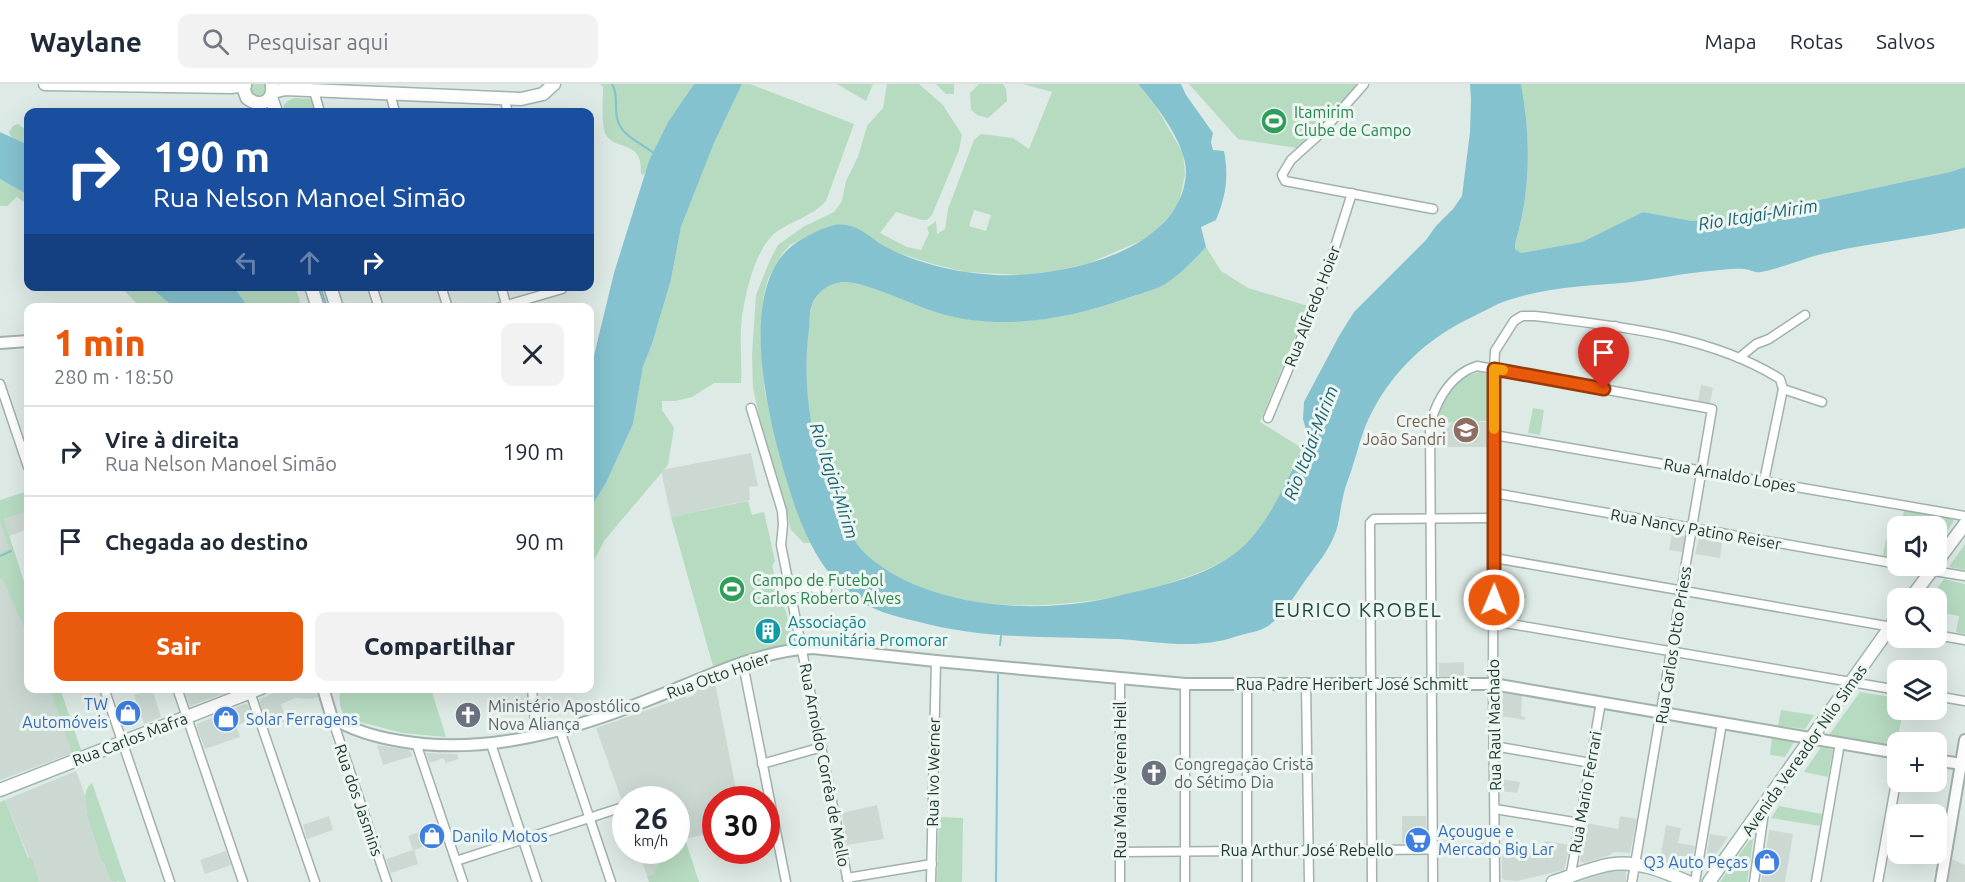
<!DOCTYPE html>
<html lang="pt">
<meta charset="utf-8">
<style>
:root{--surface:#fff;--page:#f2f2f3;--text:#1f2937;--muted:#747a83;--line:#e0e1e3;--accent:#ea580c}
body{margin:0;font-family:Ubuntu,sans-serif;background:var(--page);color:var(--text);height:100vh;display:flex;flex-direction:column;font-size:22px;white-space:nowrap}
*{box-sizing:border-box;margin:0}
p{font-size:20px;color:var(--muted)}
.icon{flex:none;width:33px;height:33px;fill:none;stroke:currentColor;stroke-width:2;stroke-linecap:round;stroke-linejoin:round}
.map{position:relative;flex:1;overflow:hidden}
.details{position:absolute;left:24px;top:219px;width:570px;height:390px;display:flex;flex-direction:column;background:var(--surface);border-radius:12px;box-shadow:0 6px 24px #0002}
.details>*{flex:none}
.top-card{position:absolute;left:24px;top:24px;width:570px;height:183px;border-radius:12px;box-shadow:0 6px 24px #0002;background:#1a4fa0;color:#fff;overflow:hidden}
.buttons{position:absolute;left:1887px;top:432px;display:grid;gap:12px}
.buttons a{display:grid;place-items:center;width:60px;height:60px;border-radius:12px;background:var(--surface);box-shadow:0 6px 24px #0002;font-size:30px}
.speed{position:absolute;left:612px;top:702px;display:flex;gap:12px;font-size:30px;font-weight:700;text-align:center}
.speed>*{display:grid;place-content:center;width:78px;height:78px;border-radius:50%;background:var(--surface);box-shadow:0 6px 24px #0002;line-height:1}
.speed small{font-size:15px;font-weight:400}
.speed .limit{border:9px solid #d22;background:#fff;color:#111}
.pin{position:absolute;display:grid;place-items:center;width:51px;height:51px;color:#fff;margin:-62px -26px;border-radius:50% 50% 50% 0;rotate:-45deg;box-shadow:0 0 6px #0007}
.pin .icon{rotate:45deg}
.me{position:absolute;width:66px;margin:-33px;rotate:1deg;stroke-linejoin:round;filter:drop-shadow(0 0 4px #0008)}
.turn{display:flex;align-items:center;gap:21px;height:126px;padding:0 30px;font-size:27px}
.turn .icon{width:78px;height:78px;stroke-width:2.5}
.turn b{display:block;font-size:42px;line-height:51px}
.lanes{display:flex;align-items:center;height:57px;padding:0 30px;background:#0003;justify-content:center;gap:30px;direction:ltr}
.lanes .off{opacity:.35}
.round{display:grid;place-items:center;flex:none;width:63px;height:63px;border-radius:12px;background:var(--page)}
.summary{display:flex;align-items:center;justify-content:space-between;height:102px;padding:0 30px}
h1{font-size:36px;font-weight:800;line-height:45px;color:var(--accent)}
.primary-button{display:flex;gap:12px;margin-top:auto;padding:12px 30px}
.primary-button a{flex:1;height:69px;border-radius:12px;background:var(--accent);color:#fff;font-size:24px;font-weight:800;line-height:69px;text-align:center}
.primary-button a+a{background:var(--page);color:var(--text)}
ul{padding:0;list-style:none}
li{display:flex;align-items:center;gap:18px;height:90px;padding:0 30px;border-top:2px solid var(--line)}
li div{flex:1}
li b{display:block;font-size:22px}
li em{font-style:normal}
header{display:flex;align-items:center;gap:36px;box-sizing:border-box;height:84px;padding:0 30px;background:var(--surface);border-bottom:2px solid var(--line)}
header strong{font-size:28px}
nav{display:flex;gap:33px;margin-inline-start:auto;font-size:21px}
.search{width:420px;height:54px;background:var(--page);display:flex;align-items:center;gap:15px;box-sizing:border-box;padding:0 21px;border-radius:12px;color:var(--muted);font-size:22px}
.map>svg:first-child{display:block}
</style>
<header>
<strong>Waylane</strong>
<div class="search"><svg class="icon" aria-label="search" viewBox="0 0 24 24"><circle cx="10" cy="10" r="6"/><path d="M15 15l6 6"/></svg>Pesquisar aqui</div>
<nav><a>Mapa</a><a>Rotas</a><a>Salvos</a></nav>
</header>
<div class="map">
<svg width="1965" height="798" viewBox="0 0 1965 798">
<rect width="100%" height="100%" fill="#deeae5"/>
<g fill="#ccd9d3">
<polygon points="1701,301 1713,304 1710,319 1698,317"/>
<polygon points="1453,338 1487,338 1487,363 1438,363 1438,353"/>
<polygon points="751,369 758,402 749,403 750,416 671,433 661,386"/>
<polygon points="0,424 4,435 28,427 28,445 9,452 28,511 28,604 60,605 81,666 0,696"/>
<polygon points="1672,449 1686,453 1683,468 1669,466"/>
<polygon points="1699,453 1722,458 1720,474 1695,470"/>
<polygon points="1464,578 1464,593 1439,593 1439,579"/>
<polygon points="715,599 738,715 716,716 715,748 685,755 677,760 676,716 626,716 625,725 596,644 673,617 683,611 687,614 694,611 695,607"/>
<polygon points="223,604 225,609 190,622 185,609 197,605"/>
<polygon points="152,605 161,633 144,640 134,611"/>
<polygon points="283,605 315,605 318,613 311,615 295,614 281,620 286,637 268,643 260,619 260,615"/>
<polygon points="1503,608 1522,611 1521,632 1525,633 1525,636 1501,632"/>
<polygon points="245,620 248,621 253,636 236,641 240,653 205,665 197,644 197,640"/>
<polygon points="377,661 409,666 413,672 383,681"/>
<polygon points="426,669 457,670 459,675 446,679 443,674 430,679"/>
<polygon points="76,687 108,773 117,798 39,798 5,716"/>
<polygon points="1501,695 1520,698 1517,709 1501,707"/>
<polygon points="877,721 884,755 847,761 842,729"/>
<polygon points="329,732 333,746 307,755 303,741"/>
<polygon points="1402,732 1426,732 1427,759 1402,759"/>
<polygon points="1620,732 1637,735 1630,769 1614,768 1610,771 1584,779 1580,777 1586,739 1618,745"/>
<polygon points="1666,741 1681,744 1678,759 1695,762 1689,785 1685,786 1660,776"/>
<polygon points="437,742 441,757 414,766 418,780 391,789 386,775 413,766 408,752"/>
<polygon points="1769,746 1793,750 1785,798 1761,798"/>
<polygon points="1710,750 1728,753 1708,782 1705,780"/>
<polygon points="1545,757 1570,761 1564,786 1517,797 1504,796 1502,793 1502,765 1542,772"/>
<polygon points="226,767 231,781 205,790 200,776"/>
<polygon points="639,767 666,767 654,790 647,792"/>
<polygon points="1952,775 1965,781 1965,798 1948,798"/>
<polygon points="1626,787 1626,798 1578,798 1608,788"/>
</g>
<g fill="#b6dbc1" fill-rule="evenodd">
<polygon points="247,0 269,0 266,13 250,11"/>
<path d="M600 0H694L668 38 644 91 641 90C643 55 617 68 606 51 601 43 603 13 603 3Z"/>
<path d="M742 0H750L854 40 826 117C813 132 791 137 775 149 754 166 743 217 741 243 740 261 742 280 741 299H714L692 313 675 317H662V326L674 344 668 381 604 457 590 484V425L606 399 633 340 643 281 652 260 671 196 681 143 713 61Z"/>
<polygon points="837,0 873,0 866,17"/>
<path d="M887 0H919L943 21 962 51 959 66 932 131 927 136H922L896 128 880 149 907 163 921 166 929 149 927 144 936 137 937 150 945 145 948 125 974 56 981 50 1013 54 1029 65 1052 8 1023 0H1138L1155 21 1183 69 1185 90 1179 119 1171 130 1152 152 1087 180 1055 187 1022 191 966 188 933 180 901 170 883 162 863 149 832 142 800 156 790 161 782 170 768 195 763 215 762 273 765 309 790 405 810 459H804L791 446 783 412 766 363 753 304 752 271 756 211 770 176 778 161 803 143 834 128 842 117 846 97 858 73 867 42 883 24ZM974 126 991 131 986 147 969 142Z"/>
<polygon points="936,0 954,0 954,10 946,10"/>
<polygon points="979,0 1003,0 1006,5 1007,17 988,34 977,31 971,26 970,9"/>
<polygon points="1189,0 1359,0 1344,19 1297,64 1238,55"/>
<path d="M1521 0H1965V83L1950 88 1740 133 1692 137 1643 128 1582 158 1521 169 1515 165V160C1531 107 1531 54 1521 0Z"/>
<path d="M294 14 311 15 316 28H284C281 21 288 16 294 14Z"/>
<polygon points="18,40 28,47 28,61 11,53 9,48 13,42"/>
<polygon points="0,95 28,111 28,121 17,113 7,122 0,122"/>
<path d="M1206 163 1221 187 1248 204 1308 222 1260 338 1302 364C1285 399 1269 442 1239 467 1220 482 1195 490 1173 498 1084 527 939 540 866 470 835 440 816 372 810 331 805 300 806 271 809 240 810 232 810 224 814 217 820 205 830 199 843 198 870 198 913 222 941 230 1004 245 1066 236 1126 215 1139 210 1153 207 1165 199 1181 190 1194 176 1206 163Z"/>
<polygon points="121,203 150,203 174,223 140,223"/>
<polygon points="234,203 295,203 302,223 248,223"/>
<path d="M1480 288 1489 291V337L1436 339C1440 315 1455 293 1480 288Z"/>
<polygon points="1533,324 1544,326 1540,351 1528,349"/>
<polygon points="28,407 28,427 4,435 28,511 28,552 3,496 0,494 0,469 9,464 0,437 0,416"/>
<polygon points="748,417 752,431 764,428 775,477 772,482 794,555 792,559 713,582 671,433"/>
<polygon points="1904,426 1951,434 1954,437 1937,461 1936,442 1901,442"/>
<polygon points="1886,455 1897,457 1897,475 1883,472"/>
<polygon points="1965,460 1965,486 1949,483"/>
<polygon points="1944,495 1965,500 1965,550 1956,548 1959,532 1937,528 1936,514 1930,514"/>
<polygon points="1502,507 1526,511 1521,535 1502,530"/>
<polygon points="50,605 60,605 81,666 72,669"/>
<path d="M340 605H431L446 653 403 649 348 635C339 627 339 616 340 605Z"/>
<polygon points="1860,608 1897,614 1898,626 1903,626 1896,663 1829,651"/>
<polygon points="1781,626 1814,631 1805,645 1778,642"/>
<polygon points="1772,654 1794,658 1785,673 1770,671"/>
<polygon points="1821,663 1833,666 1828,693 1804,688"/>
<path d="M92 699 96 710 126 798 111 797 104 778H102L87 730 88 729C86 718 82 706 92 699Z"/>
<polygon points="5,716 28,774 31,773 39,798 0,798 0,718"/>
<polygon points="1779,722 1822,730 1820,742 1771,734"/>
<polygon points="939,733 963,734 962,798 937,798"/>
<polygon points="1754,750 1747,798 1720,798"/>
<polygon points="685,755 699,798 649,798 647,792 654,790 663,768 676,766 677,760"/>
</g>
<g fill="#85c2cf">
<polygon points="694,0 742,0 714,59 681,143 671,196 652,260 643,282 633,340 606,399 590,425 590,288 614,189 649,77 668,38"/>
<path d="M1138 0H1181L1186 11 1213 49 1211 58 1213 66 1224 67C1229 92 1226 112 1216 136L1201 143 1206 163C1194 176 1181 190 1165 200 1153 207 1138 210 1125 215 1065 236 1000 247 938 229 912 221 870 199 845 198 831 198 817 207 812 221 809 228 810 237 809 245 805 276 806 306 811 337 817 376 837 443 867 471 921 520 1018 529 1088 518 1102 516 1116 512 1130 509 1166 501 1209 491 1238 467 1270 441 1290 389 1308 352L1303 335 1304 318 1339 252 1354 228 1426 156 1436 142 1453 125 1462 112 1470 48 1471 16 1470 0H1521C1531 54 1531 107 1515 160V165L1521 169 1582 158 1643 128 1692 137 1740 133 1950 88 1965 83V144C1921 154 1875 158 1831 168 1809 172 1788 182 1766 187 1753 190 1757 187 1744 185 1733 184 1722 186 1710 187 1684 189 1658 195 1632 198 1588 202 1540 203 1498 220 1488 225 1478 230 1468 235 1426 256 1394 286 1372 328 1363 344 1359 363 1353 381 1350 392 1345 402 1343 413 1340 424 1340 436 1336 447 1330 465 1318 479 1307 494 1296 509 1286 527 1272 539 1263 547 1252 548 1241 551 1233 553 1226 556 1219 557 1185 564 1151 557 1117 555 1047 552 984 556 915 537 893 532 871 526 853 512 825 492 809 460 797 428 775 364 724 194 804 154 815 148 833 138 846 141 861 143 873 156 886 163 918 180 959 189 995 191 1058 194 1183 169 1186 88 1186 59 1156 21 1138 0Z"/>
<polygon points="0,48 28,61 28,111 0,95"/>
<polygon points="150,203 234,203 248,223 174,223"/>
</g>
<g fill="none" stroke-linecap="round" stroke-linejoin="round">
<g stroke="#85c2cf" stroke-width="2">
<path d="M612 0C620 13 612 29 620 42 626 53 643 61 654 69"/>
<polyline points="266,28 267,28"/>
<polyline points="320,202 327,224"/>
<polyline points="0,472 11,467"/>
<polyline points="1000,561 1001,552"/>
<polyline points="996,798 998,591"/>
</g>
<defs>
<g id="minor">
<polyline points="1364,0 1321,49 1291,76 1282,91 1285,97 1433,125"/>
<polyline points="314,7 320,28"/>
<polyline points="390,9 395,28"/>
<polyline points="504,14 508,28"/>
<polyline points="372,202 379,224"/>
<polyline points="441,202 448,224"/>
<polyline points="501,202 507,224"/>
<polyline points="497,224 562,205 561,202"/>
<polyline points="1739,274 1756,260 1769,255 1805,231"/>
<polyline points="0,300 28,383"/>
<polyline points="1604,305 1615,242"/>
<polyline points="1783,305 1822,318"/>
<polyline points="751,324 782,427 783,440 781,461 848,798"/>
<polyline points="1268,334 1322,204 1352,109"/>
<polyline points="1494,351 1965,432"/>
<polyline points="1494,409 1898,480"/>
<polyline points="1494,474 1898,544"/>
<polyline points="1903,482 1965,492"/>
<polyline points="789,505 809,503 827,506"/>
<polyline points="1493,537 1898,606"/>
<polyline points="1936,551 1965,556"/>
<polyline points="743,580 786,798"/>
<polyline points="1185,600 1185,798"/>
<polyline points="1306,600 1309,798"/>
<polyline points="104,604 170,798"/>
<polyline points="177,604 243,798"/>
<polyline points="532,604 536,652"/>
<polyline points="249,605 315,798"/>
<polyline points="1936,612 1965,617"/>
<polyline points="332,634 387,798"/>
<polyline points="560,646 611,798"/>
<polyline points="416,659 463,798"/>
<polyline points="491,660 537,798"/>
<polyline points="1494,662 1591,679"/>
<polyline points="762,680 822,663"/>
<polyline points="1495,725 1580,739"/>
<polyline points="1120,768 1495,765"/>
<polyline points="456,777 623,723"/>
<polyline points="847,794 932,780"/>
<polyline points="1570,795 1601,618"/>
<polyline points="931,798 936,577"/>
<polyline points="1120,798 1120,594"/>
<polyline points="1247,798 1247,601"/>
<polyline points="1372,798 1370,439 1374,435 1494,434"/>
<path d="M1433 798 1430 340C1437 316 1451 290 1477 282L1712 325 1632 798"/>
<path d="M1495 798 1493 600 1494 285 1495 267 1514 237 1522 232H1535C1614 242 1707 250 1777 293L1780 295 1783 305 1764 397"/>
<polyline points="1695,798 1722,639"/>
<polyline points="1754,798 1765,721"/>
<polyline points="1816,798 1840,659"/>
<polyline points="1878,798 1898,687"/>
</g>
<g id="tertiary">
<polyline points="0,259 28,257"/>
<path d="M323 604 332 634C354 647 375 653 400 657 487 672 573 646 653 614 703 595 759 566 813 564L936 577 1185 600H1493L1898 669"/>
<polyline points="1936,676 1961,680"/>
<polyline points="1941,798 1965,656"/>
</g>
<g id="secondary">
<polyline points="45,0 231,3 245,1"/>
<path d="M245 0 244 6 247 14C260 24 274 18 272 1"/>
<polyline points="273,8 285,5 521,15 543,10 554,0"/>
<polyline points="271,13 276,28"/>
<polyline points="311,202 318,224"/>
<polyline points="330,202 337,224"/>
<polyline points="1936,479 1965,440"/>
<polyline points="1911,514 1935,482"/>
<polyline points="0,706 261,604"/>
<path d="M1553 798C1571 792 1589 785 1607 781 1635 775 1663 787 1688 798"/>
<polyline points="1709,798 1898,532"/>
</g>
</defs>
<use href="#minor" stroke="#a1b1ac" stroke-width="11"/>
<use href="#tertiary" stroke="#a1b1ac" stroke-width="14"/>
<use href="#secondary" stroke="#9db5ad" stroke-width="15"/>
<use href="#minor" stroke="#fff" stroke-width="8"/>
<use href="#tertiary" stroke="#fff" stroke-width="10"/>
<use href="#secondary" stroke="#fff" stroke-width="12"/>
</g>
<g fill="none" stroke-linecap="round" stroke-linejoin="round">
<defs>
<polyline id="route" points="1494,516 1494,285 1604,305"/>
</defs>
<use href="#route" stroke="#983908" stroke-width="15"/>
<use href="#route" stroke="#ea580c" stroke-width="10"/>
<polyline stroke="#f59e0b" stroke-width="10" points="1494,345 1494,285 1503,286"/>
</g>
<defs>
<symbol id="stadium-disc" viewBox="-11 -11 22 22"><circle r="9.5" fill="#2e9e5b" stroke="#eef6f2"/><path d="M0-5a6.5 5 0 1 0 0 10a6.5 5 0 1 0 0-10ZM-3.5-1.8h7v3.6h-7Z" fill="#fff"/></symbol>
<symbol id="school-disc" viewBox="-11 -11 22 22"><circle r="9.5" fill="#8d6e63" stroke="#eef6f2"/><path d="M0-5L7-2L0 1L-7-2ZM-4 1L0 2.5L4 1V4Q0 6-4 4Z" fill="#fff"/></symbol>
<symbol id="building-disc" viewBox="-11 -11 22 22"><circle r="9.5" fill="#0f9aa8" stroke="#eef6f2"/><path d="M-4-6H4V6H1V3H-1V6H-4ZM-2.5-4.3h1.7v1.8h-1.7ZM.8-4.3h1.7v1.8H.8ZM-2.5-1h1.7V.8h-1.7ZM.8-1h1.7V.8H.8Z" fill="#fff"/></symbol>
<symbol id="shop-disc" viewBox="-11 -11 22 22"><circle r="9.5" fill="#3f7fe0" stroke="#eef6f2"/><path d="M-5-2.5h2.3a2.7 3.5 0 0 1 5.4 0H5L5.5 6h-11ZM-1.5-2.5h3a1.5 2.3 0 0 0-3 0Z" fill="#fff"/></symbol>
<symbol id="church-disc" viewBox="-11 -11 22 22"><circle r="9.5" fill="#6b7280" stroke="#eef6f2"/><path d="M-1.2-6h2.4v3.5h3.3v2.4h-3.3V6h-2.4V-.1h-3.3v-2.4h3.3Z" fill="#fff"/></symbol>
<symbol id="supermarket-disc" viewBox="-11 -11 22 22"><circle r="9.5" fill="#3f7fe0" stroke="#eef6f2"/><path d="M-6-5.5h2.5l.6 2H6L4.5 2H-2.5L-4.4-4H-6ZM-1.5 3.2a1.3 1.3 0 1 0 .1 0ZM3 3.2a1.3 1.3 0 1 0 .1 0Z" fill="#fff"/></symbol>
</defs>
<g fill-rule="evenodd">
<use href="#stadium-disc" x="1259" y="22" width="30" height="30"/>
<use href="#school-disc" x="1451" y="331" width="30" height="30"/>
<use href="#stadium-disc" x="717" y="490" width="30" height="30"/>
<use href="#building-disc" x="753" y="532" width="30" height="30"/>
<use href="#shop-disc" x="113" y="614" width="30" height="30"/>
<use href="#church-disc" x="453" y="616" width="30" height="30"/>
<use href="#shop-disc" x="211" y="620" width="30" height="30"/>
<use href="#church-disc" x="1139" y="674" width="30" height="30"/>
<use href="#shop-disc" x="417" y="737" width="30" height="30"/>
<use href="#supermarket-disc" x="1403" y="741" width="30" height="30"/>
<use href="#shop-disc" x="1752" y="763" width="30" height="30"/>
</g>
<g text-anchor="middle" stroke-width="6" stroke-linejoin="round" paint-order="stroke">
<g font-size="16" fill="#27864d" stroke="#eef6f2" text-anchor="start">
<text x="1294" y="34">Itamirim<tspan x="1294" dy="18">Clube de Campo</tspan></text>
<text x="752" y="502">Campo de Futebol<tspan x="752" dy="18">Carlos Roberto Alves</tspan></text>
</g>
<g font-size="16" fill="#203932" stroke="#eef6f2">
<text transform="translate(1312 222) rotate(-69)" y="6">Rua Alfredo Hoier</text>
<text transform="translate(1730 391) rotate(10)" y="6">Rua Arnaldo Lopes</text>
<text transform="translate(1696 445) rotate(10)" y="6">Rua Nancy Patino Reiser</text>
<text transform="translate(1673 561) rotate(-81)" y="6">Rua Carlos Otto Priess</text>
<text transform="translate(718 591) rotate(-20)" y="6">Rua Otto Hoier</text>
<text x="1352" y="606">Rua Padre Heribert José Schmitt</text>
<text transform="translate(1494 641) rotate(-91)" y="6">Rua Raul Machado</text>
<text transform="translate(130 655) rotate(-21)" y="6">Rua Carlos Mafra</text>
<text transform="translate(1804 666) rotate(-55)" y="6">Avenida Vereador Nilo Simas</text>
<text transform="translate(825 681) rotate(79)" y="6">Rua Arnoldo Corrêa de Mello</text>
<text transform="translate(933 688) rotate(-89)" y="6">Rua Ivo Werner</text>
<text transform="translate(1120 696) rotate(-90)" y="6">Rua Maria Verena Heil</text>
<text transform="translate(1585 708) rotate(-80)" y="6">Rua Mario Ferrari</text>
<text transform="translate(359 716) rotate(71)" y="6">Rua dos Jasmins</text>
<text x="1307" y="772">Rua Arthur José Rebello</text>
</g>
<g font-size="16" fill="#785e54" stroke="#eef6f2" text-anchor="end">
<text x="1446" y="343">Creche<tspan x="1446" dy="18">João Sandri</tspan></text>
</g>
<g font-size="16" fill="#0d838f" stroke="#eef6f2" text-anchor="start">
<text x="788" y="544">Associação<tspan x="788" dy="18">Comunitária Promorar</tspan></text>
</g>
<g font-size="16" fill="#366cbe" stroke="#eef6f2" text-anchor="start">
<text x="108" y="626" text-anchor="end">TW<tspan x="108" dy="18">Automóveis</tspan></text>
<text x="246" y="641">Solar Ferragens</text>
<text x="1438" y="753">Açougue e<tspan x="1438" dy="18">Mercado Big Lar</tspan></text>
<text x="452" y="758">Danilo Motos</text>
<text x="1748" y="784" text-anchor="end">Q3 Auto Peças</text>
</g>
<g font-size="16" fill="#5b616d" stroke="#eef6f2" text-anchor="start">
<text x="488" y="628">Ministério Apostólico<tspan x="488" dy="18">Nova Aliança</tspan></text>
<text x="1174" y="686">Congregação Cristã<tspan x="1174" dy="18">do Sétimo Dia</tspan></text>
</g>
<g font-size="18" font-style="italic" fill="#1b6373" stroke="#eef6f2">
<text transform="translate(1758 131) rotate(-9)" y="6">Rio Itajaí-Mirim</text>
<text transform="translate(1311 359) rotate(-69)" y="6">Rio Itajaí-Mirim</text>
<text transform="translate(834 397) rotate(72)" y="6">Rio Itajaí-Mirim</text>
</g>
<g font-size="20" letter-spacing="1.5" fill="#1c4a40" stroke="#eef6f2">
<text x="1358" y="533">EURICO KROBEL</text>
</g>
</g>
</svg>
<div class="buttons">
<a><svg class="icon" aria-label="sound" viewBox="0 0 24 24"><path d="M4 9h4l5-4v14l-5-4H4zM17 9q2 3 0 6"/></svg></a>
<a><svg class="icon" aria-label="search" viewBox="0 0 24 24"><circle cx="10" cy="10" r="6"/><path d="M15 15l6 6"/></svg></a>
<a><svg class="icon" aria-label="layers" viewBox="0 0 24 24"><path d="M12 4l9 5-9 5-9-5zM3 14l9 5 9-5"/></svg></a>
<a>+</a>
<a>−</a>
</div>
<div class="speed"><div>26<small>km/h</small></div><div class="limit">30</div></div>
<div class="pin" style="left:1604px;top:305px;background:#d93025"><svg class="icon" aria-label="arrive" viewBox="0 0 24 24"><path d="M6 21V4h12l-3 4 3 4H6"/></svg></div>
<svg class="me" style="left:1494px;top:516px" viewBox="-20 -20 40 40"><circle r="17" fill="#ea580c" stroke="#fff" stroke-width="3"/><path d="M0-11L8 9 0 5-8 9z" fill="#fff"/></svg>
<div class="top-card">
<div class="turn"><svg class="icon" aria-label="right" viewBox="0 0 24 24"><path d="M7 20v-9h11M14 6l5 5-5 5"/></svg><div><b>190 m</b>Rua Nelson Manoel Simão</div></div>
<div class="lanes"><svg class="icon off" aria-label="left" viewBox="0 0 24 24"><path d="M17 20v-9H6M10 6l-5 5 5 5"/></svg><svg class="icon off" aria-label="ahead" viewBox="0 0 24 24"><path d="M12 20V5M6 11l6-6 6 6"/></svg><svg class="icon" aria-label="right" viewBox="0 0 24 24"><path d="M7 20v-9h11M14 6l5 5-5 5"/></svg></div>
</div>
<section class="details">
<div class="summary"><div><h1>1 min</h1><p>280 m · 18:50</p></div><a class="round"><svg class="icon" aria-label="close" viewBox="0 0 24 24"><path d="M6 6l12 12M18 6L6 18"/></svg></a></div>
<ul>
<li><svg class="icon" aria-label="right" viewBox="0 0 24 24"><path d="M7 20v-9h11M14 6l5 5-5 5"/></svg><div><b>Vire à direita</b><p>Rua Nelson Manoel Simão</p></div><em>190 m</em></li>
<li><svg class="icon" aria-label="arrive" viewBox="0 0 24 24"><path d="M6 21V4h12l-3 4 3 4H6"/></svg><div><b>Chegada ao destino</b></div><em>90 m</em></li>
</ul>
<div class="primary-button"><a>Sair</a><a>Compartilhar</a></div>
</section>
</div>
